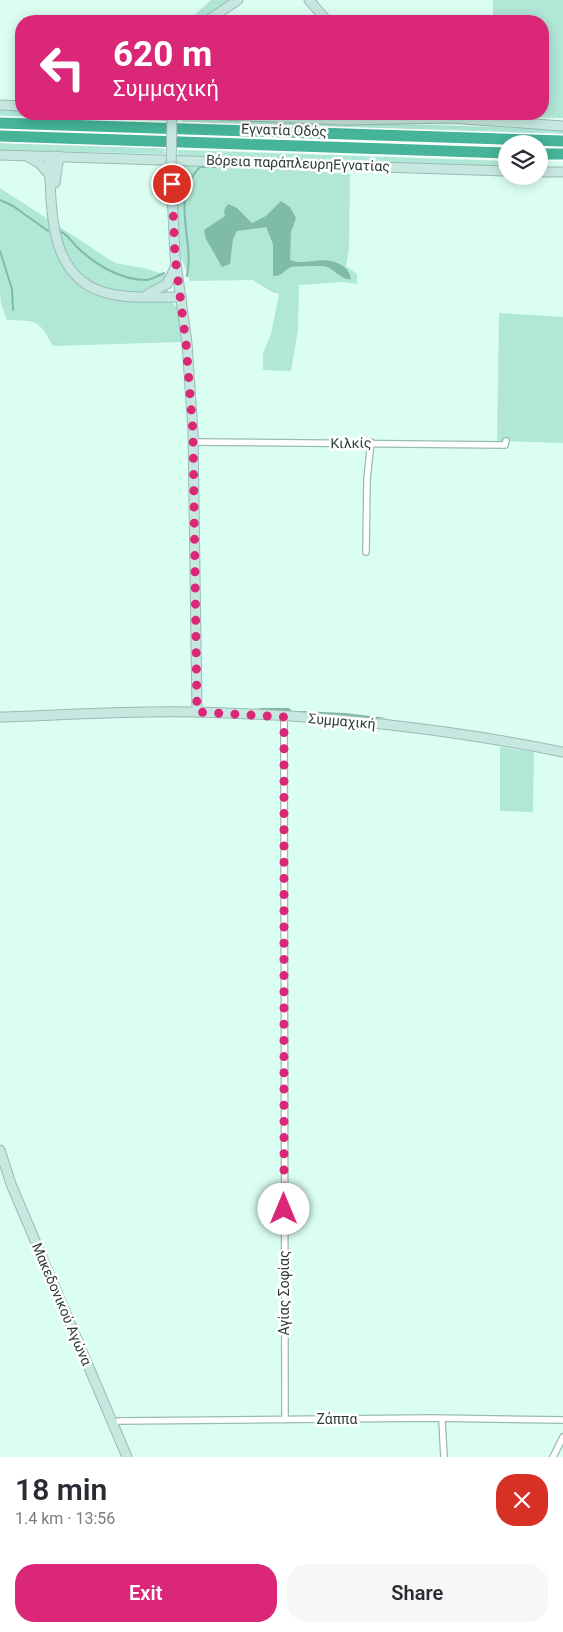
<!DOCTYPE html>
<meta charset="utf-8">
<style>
:root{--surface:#fff;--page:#f7f7f7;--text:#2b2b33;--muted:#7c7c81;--accent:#db2777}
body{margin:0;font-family:Roboto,sans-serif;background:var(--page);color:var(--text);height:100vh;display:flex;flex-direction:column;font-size:19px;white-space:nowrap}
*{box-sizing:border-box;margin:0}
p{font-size:16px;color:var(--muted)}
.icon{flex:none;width:28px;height:28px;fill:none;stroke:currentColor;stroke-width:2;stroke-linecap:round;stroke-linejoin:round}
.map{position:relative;height:1457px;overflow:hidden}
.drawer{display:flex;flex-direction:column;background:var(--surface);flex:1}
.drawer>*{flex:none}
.top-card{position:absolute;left:15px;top:15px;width:534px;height:105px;border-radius:20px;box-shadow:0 2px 12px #0003;background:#db2777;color:#fff;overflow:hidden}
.buttons{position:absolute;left:498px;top:135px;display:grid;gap:10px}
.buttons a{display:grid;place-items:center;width:50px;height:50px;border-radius:50%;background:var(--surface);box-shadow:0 2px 12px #0003;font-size:25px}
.pin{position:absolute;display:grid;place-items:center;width:42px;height:42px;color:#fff;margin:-21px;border:2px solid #fff;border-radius:50%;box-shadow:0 1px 5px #0007}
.me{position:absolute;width:55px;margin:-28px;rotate:0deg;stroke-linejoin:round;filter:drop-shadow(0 0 4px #0008)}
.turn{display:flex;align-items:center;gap:18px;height:105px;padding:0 15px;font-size:22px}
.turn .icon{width:65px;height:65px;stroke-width:2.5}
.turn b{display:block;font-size:35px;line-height:42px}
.round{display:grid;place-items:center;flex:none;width:52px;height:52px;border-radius:20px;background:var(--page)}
.summary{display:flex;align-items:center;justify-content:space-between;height:85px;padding:0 15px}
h1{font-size:30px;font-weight:600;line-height:38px}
.action{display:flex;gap:10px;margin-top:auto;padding:10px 15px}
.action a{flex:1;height:58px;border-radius:20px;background:var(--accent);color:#fff;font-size:20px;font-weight:600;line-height:58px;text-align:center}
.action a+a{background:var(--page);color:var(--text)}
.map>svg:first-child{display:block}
</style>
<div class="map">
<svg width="563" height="1457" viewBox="0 0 563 1457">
<rect width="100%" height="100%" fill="#dbfef3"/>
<g fill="#b0e7d7">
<polygon points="211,0 231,0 202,21 188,21"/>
<polygon points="493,0 563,0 563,118 478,116 480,114 542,114 542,21 493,21"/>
<polygon points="0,106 21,107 21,114 166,116 166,121 0,116"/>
<polygon points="182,118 563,129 563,134 182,122"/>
<polygon points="0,128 506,145 506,147 0,131"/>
<polygon points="0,143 164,147 165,154 0,150"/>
<polygon points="178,150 506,161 506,166 178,155"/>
<polygon points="179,162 350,174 349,249 346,266 357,274 357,284 343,282 299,285 298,330 291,371 263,370 263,353 271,334 279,294 272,292 253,280 190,281 177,246 175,194"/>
<path d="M0 188 115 263 143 268 170 276 167 298 177 307 182 342 53 346C38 319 38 321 7 320L1 304 0 291Z"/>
<polygon points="499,313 563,317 563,443 497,441"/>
<polygon points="500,747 534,752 533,812 500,811"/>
</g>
<g fill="#80baa9">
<path d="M281 201 290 207 296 218 291 232 290 260C309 267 323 253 343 266 348 270 350 273 351 279 341 281 334 267 323 266 319 266 293 266 291 267 283 271 283 276 273 276V244L266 227 237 231 233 239 230 264 222 267 206 239 204 230 225 216 224 210 228 204 237 208 252 223 266 216Z"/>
<path d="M256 708H289L294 713 300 711 345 713 387 718C343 721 299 717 256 708Z"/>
</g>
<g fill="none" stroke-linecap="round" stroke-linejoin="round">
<g stroke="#80baa9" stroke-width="2">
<polyline points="0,200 13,206 48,231"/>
<path d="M59 231C68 234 70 240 76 246 94 264 120 280 146 280 152 280 159 275 164 273"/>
<polyline points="0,251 12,289 13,310"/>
<path d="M187 276C195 239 169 197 200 167H219"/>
</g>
<defs>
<g id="street">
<polyline points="193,442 505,445 506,441"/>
<polyline points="366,552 367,479 371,442"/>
<polyline points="284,717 285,1419"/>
<polyline points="442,1420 444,1457"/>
<polyline points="112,1425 118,1421 431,1418 563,1420"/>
<polyline points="553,1457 563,1437"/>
</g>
<g id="secondary">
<polyline points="309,0 327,21"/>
<polyline points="207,21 238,0"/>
<polyline points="0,105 21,106"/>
<polyline points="125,114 227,114"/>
<polyline points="221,115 343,120 450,118 563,126"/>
<polyline points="0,155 506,171"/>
<path d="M49 156C52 206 46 281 111 294 134 299 158 297 181 297"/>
<polyline points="28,157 39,163 50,175"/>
<polyline points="171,171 175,256 187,343 193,432 197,712"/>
<polyline points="539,172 563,172"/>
<polyline points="55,183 59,156"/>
<polyline points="148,294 167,284 176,266"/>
<path d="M0 717C66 715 132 710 197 712 320 715 443 728 563 752"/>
<polyline points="0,1150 11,1184 127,1457"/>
</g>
<g id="highway">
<polyline points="0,123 563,141"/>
<polyline points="0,136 506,153"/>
<polyline points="539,154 563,154"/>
</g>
</defs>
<use href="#street" stroke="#9abbb1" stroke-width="8"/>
<use href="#secondary" stroke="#9abbb1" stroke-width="11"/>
<use href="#highway" stroke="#fff" stroke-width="14"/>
<use href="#street" stroke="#fff" stroke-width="5.5"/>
<use href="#secondary" stroke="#c7e8e0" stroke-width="9"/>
<use href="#highway" stroke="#45b499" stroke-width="11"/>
<defs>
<polyline id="secondary-bridge" points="171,171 172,114"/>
</defs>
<use href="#secondary-bridge" stroke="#9abbb1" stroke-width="11" stroke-linecap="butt"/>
<use href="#secondary-bridge" stroke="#c7e8e0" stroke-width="9"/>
</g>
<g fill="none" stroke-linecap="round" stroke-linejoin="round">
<polyline stroke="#db2777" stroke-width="9" stroke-dasharray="0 16.2" points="172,184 175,256 186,343 193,432 197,712 284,717 284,1209"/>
</g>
<g text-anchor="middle" stroke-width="5" stroke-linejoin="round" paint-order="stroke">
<g font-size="14" fill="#2e3c37" stroke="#fff">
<text transform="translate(284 130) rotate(2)" y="5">Εγνατία Οδός</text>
<text transform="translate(298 163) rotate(2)" y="5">Βόρεια παράπλευρηΕγνατίας</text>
<text transform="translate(351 443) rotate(-1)" y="5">Κιλκίς</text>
<text transform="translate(342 721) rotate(5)" y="5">Συμμαχική</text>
<text transform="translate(284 1293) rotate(-90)" y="5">Αγίας Σοφίας</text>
<text transform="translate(62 1304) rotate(67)" y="5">Μακεδονικού Αγώνα</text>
<text x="337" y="1424">Ζάππα</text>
</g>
</g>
</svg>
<div class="buttons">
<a><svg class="icon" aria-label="layers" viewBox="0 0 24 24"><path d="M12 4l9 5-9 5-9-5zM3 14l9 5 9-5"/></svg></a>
</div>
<div class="pin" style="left:172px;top:184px;background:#d93025"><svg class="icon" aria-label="arrive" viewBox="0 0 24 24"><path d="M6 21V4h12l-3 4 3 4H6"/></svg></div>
<svg class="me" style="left:284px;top:1209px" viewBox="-20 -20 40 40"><circle r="19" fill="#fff"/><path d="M0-13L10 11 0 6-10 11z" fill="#db2777"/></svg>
<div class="top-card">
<div class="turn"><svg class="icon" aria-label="left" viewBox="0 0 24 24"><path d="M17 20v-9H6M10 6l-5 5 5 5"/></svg><div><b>620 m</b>Συμμαχική</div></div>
</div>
</div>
<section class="drawer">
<div class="summary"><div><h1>18 min</h1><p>1.4 km · 13:56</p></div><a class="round" style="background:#d93025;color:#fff"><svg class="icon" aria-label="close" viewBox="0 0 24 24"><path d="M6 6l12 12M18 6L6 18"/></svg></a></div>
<div class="action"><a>Exit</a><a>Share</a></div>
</section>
